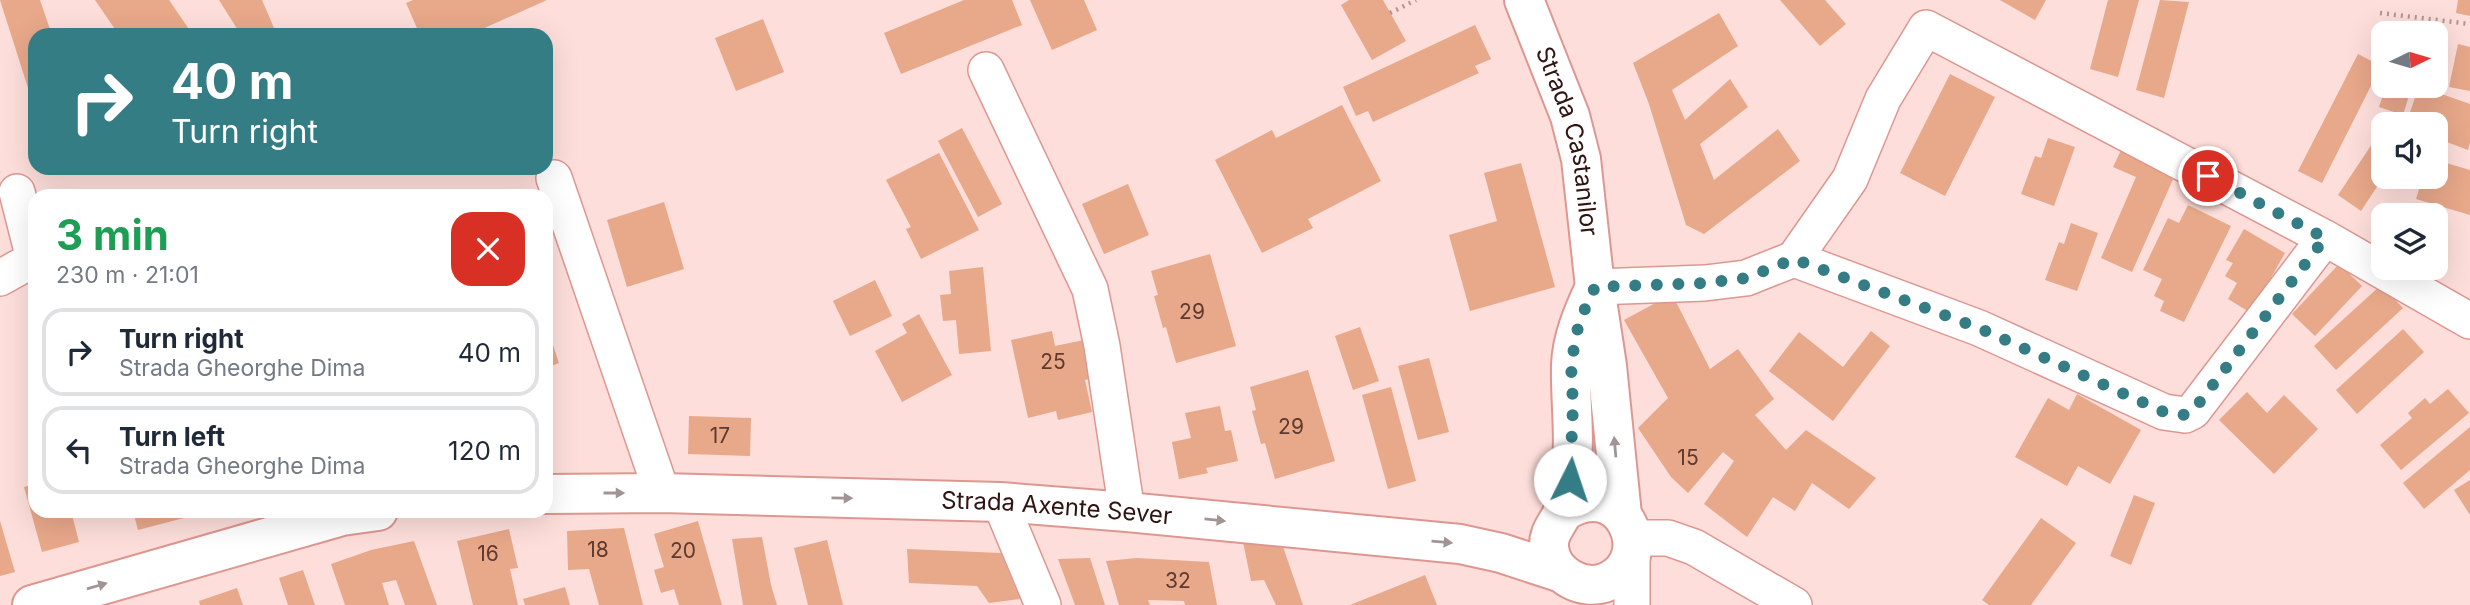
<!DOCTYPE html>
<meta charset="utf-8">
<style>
:root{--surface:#fff;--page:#f6f6f7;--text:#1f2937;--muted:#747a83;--line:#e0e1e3}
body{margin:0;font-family:Inter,sans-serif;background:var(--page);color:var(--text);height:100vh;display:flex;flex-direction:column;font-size:26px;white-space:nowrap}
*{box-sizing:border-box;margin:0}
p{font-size:23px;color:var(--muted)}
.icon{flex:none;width:38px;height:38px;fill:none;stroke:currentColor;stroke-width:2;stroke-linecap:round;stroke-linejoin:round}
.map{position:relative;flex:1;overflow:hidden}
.sheet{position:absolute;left:28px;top:189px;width:525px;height:329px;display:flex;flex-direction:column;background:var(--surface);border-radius:21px;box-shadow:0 7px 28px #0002}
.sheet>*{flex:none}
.banner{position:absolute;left:28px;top:28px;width:525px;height:147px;border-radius:21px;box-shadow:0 7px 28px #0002;background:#357d85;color:#fff;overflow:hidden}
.needle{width:46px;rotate:85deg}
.buttons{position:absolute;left:2371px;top:21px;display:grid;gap:14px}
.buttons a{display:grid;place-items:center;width:77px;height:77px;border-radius:14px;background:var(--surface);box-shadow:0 7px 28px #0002;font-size:35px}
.pin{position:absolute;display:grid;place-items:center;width:60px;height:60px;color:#fff;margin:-30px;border:4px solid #fff;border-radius:50%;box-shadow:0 2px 7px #0007}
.me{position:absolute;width:77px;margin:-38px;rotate:4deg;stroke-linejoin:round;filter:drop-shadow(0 0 5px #0008)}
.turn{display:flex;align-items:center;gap:24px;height:147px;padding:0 28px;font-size:32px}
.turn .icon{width:91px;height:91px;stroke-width:2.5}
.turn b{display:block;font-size:49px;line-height:60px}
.round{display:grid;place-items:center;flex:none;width:74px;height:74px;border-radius:21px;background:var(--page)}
.summary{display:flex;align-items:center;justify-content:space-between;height:119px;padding:0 28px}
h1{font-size:42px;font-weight:700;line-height:52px;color:#1e9e55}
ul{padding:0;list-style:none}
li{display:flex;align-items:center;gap:21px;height:88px;margin:0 14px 10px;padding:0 14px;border:4px solid var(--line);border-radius:21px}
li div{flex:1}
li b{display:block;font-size:26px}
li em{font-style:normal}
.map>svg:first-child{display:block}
</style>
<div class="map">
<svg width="2470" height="605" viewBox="0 0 2470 605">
<rect width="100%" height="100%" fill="#fddeda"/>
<g fill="#e8a88a">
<polygon points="0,0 40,0 52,35 35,35 35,110"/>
<polygon points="95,0 169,0 193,35 119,35"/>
<polygon points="219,0 262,0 277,35 241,35"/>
<polygon points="413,0 547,0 469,35 420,35 406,3"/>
<polygon points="964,0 1012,0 1022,25 901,74 884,33"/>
<polygon points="1030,0 1084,0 1097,30 1052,50"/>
<polygon points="1349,0 1383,0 1406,41 1372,60 1341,5"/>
<polygon points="1780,0 1825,0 1846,24 1820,46"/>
<polygon points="2000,0 2046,0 2035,20"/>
<polygon points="2108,0 2139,0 2118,77 2090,69"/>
<polygon points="2160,0 2189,2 2164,98 2136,90"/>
<polygon points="2458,0 2470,0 2470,16 2456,13"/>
<polygon points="1719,13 1738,46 1672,90 1685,120 1730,79 1748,107 1700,144 1714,180 1778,129 1800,161 1704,234 1686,225 1649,104 1633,63"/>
<polygon points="763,19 784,72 736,91 715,38"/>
<polygon points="1475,25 1491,59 1475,66 1479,73 1373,122 1368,111 1356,116 1343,87"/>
<polygon points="2458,44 2470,47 2470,91 2449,87"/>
<polygon points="2358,54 2381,66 2322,183 2298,171"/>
<polygon points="1950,74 1995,97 1945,196 1900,173"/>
<polygon points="2386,86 2412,86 2403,115 2379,107"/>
<polygon points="2419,86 2470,104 2470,143 2468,150 2436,138 2436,124 2406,124"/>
<polygon points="1342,105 1381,181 1308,219 1313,228 1262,253 1215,160 1272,130 1276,138"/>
<polygon points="2384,126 2384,176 2361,211 2338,195"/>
<polygon points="962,128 1002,204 978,217 938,141"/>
<polygon points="2048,138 2075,147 2054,206 2021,194 2035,156 2041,158"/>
<polygon points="2124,144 2178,168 2132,272 2101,258 2136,177 2113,167"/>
<polygon points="939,153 979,230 921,259 906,229 911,227 886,180"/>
<polygon points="2436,160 2470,170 2470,215 2416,199 2423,177 2436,177"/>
<polygon points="1521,163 1555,287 1470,311 1449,235 1497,221 1484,173"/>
<polygon points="1128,184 1149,235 1104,254 1082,204"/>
<polygon points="664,202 684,269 627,287 607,220"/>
<polygon points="2188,205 2231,226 2184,322 2160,311 2164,301 2154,296 2162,279 2143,270 2168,218 2179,223"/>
<polygon points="2071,223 2098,233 2077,291 2045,280 2059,242 2064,244"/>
<polygon points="2244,229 2285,253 2251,313 2228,299 2237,283 2225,276 2233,263 2226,260"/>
<polygon points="1210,254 1236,346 1176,363 1166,327 1163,328 1154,296 1158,295 1151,271"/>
<polygon points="2339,264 2362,286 2315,336 2292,314"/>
<polygon points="983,267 991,351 959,354 956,320 943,321 940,295 951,294 949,271"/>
<polygon points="875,280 892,316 850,336 833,301"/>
<polygon points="2381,285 2403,308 2336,370 2314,346"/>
<polygon points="1672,294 1710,369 1738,349 1774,399 1755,415 1786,450 1806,430 1876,478 1849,509 1812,483 1795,511 1773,497 1747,537 1704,504 1734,461 1723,452 1688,493 1671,477 1638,428 1668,398 1624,320"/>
<polygon points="919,314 952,375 902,402 875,351 907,333 902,324"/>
<polygon points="546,324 559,363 546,368"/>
<polygon points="1360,327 1379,381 1353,390 1335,336"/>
<polygon points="2403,329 2424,352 2357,414 2336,390"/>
<polygon points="1052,331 1055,346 1084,340 1093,378 1085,380 1092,412 1058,420 1056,411 1028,418 1011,340"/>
<polygon points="1871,331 1890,346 1833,421 1769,371 1799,332 1843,367"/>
<polygon points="1429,358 1449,432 1418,440 1398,366"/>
<polygon points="1308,370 1335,461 1275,479 1265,443 1261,444 1252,411 1256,410 1250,387"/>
<polygon points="1391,387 1416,481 1388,489 1362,395"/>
<polygon points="2448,389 2469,413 2401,470 2380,445 2412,418 2408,413 2425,398 2430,404"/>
<polygon points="2247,392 2267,413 2284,395 2318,429 2274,474 2219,420"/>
<polygon points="2077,394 2141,430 2110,484 2078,466 2067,486 2015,457 2048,398 2069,410"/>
<polygon points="1220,406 1225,431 1231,430 1238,461 1206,468 1208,473 1179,479 1172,442 1191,438 1185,413"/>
<polygon points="689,416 751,418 750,456 688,454"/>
<polygon points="2470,427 2470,470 2424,509 2403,483"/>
<polygon points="2470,480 2470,515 2454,490"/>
<polygon points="35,484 35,511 71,511 79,542 42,552 24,487"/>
<polygon points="2134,495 2155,503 2131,565 2110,556"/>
<polygon points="133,511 206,511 207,512 138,530"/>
<polygon points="2041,518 2076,543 2031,605 1989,605 1982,600"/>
<polygon points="0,521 15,572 0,576"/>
<polygon points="698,521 722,605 679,605 674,589 661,593 654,570 664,567 654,534"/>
<polygon points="624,528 643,605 599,605 589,569 568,570 567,531"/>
<polygon points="509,529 518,568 510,569 518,605 473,605 457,541"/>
<polygon points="762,537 771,585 777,605 743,605 732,539"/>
<polygon points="1242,537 1280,538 1303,605 1276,605 1264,580 1251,581"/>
<polygon points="827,540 843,605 808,605 794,548"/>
<polygon points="414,541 437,605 405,605 396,580 382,583 389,605 345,605 331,564 371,550"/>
<polygon points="907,549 1001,553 1020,599 989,603 977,586 909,583"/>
<polygon points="1090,558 1105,605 1075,605 1058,559"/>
<polygon points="1137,558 1209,562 1217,605 1185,605 1184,601 1148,600 1150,605 1119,605 1106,561"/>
<polygon points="303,570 315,605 288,605 279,578"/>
<polygon points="1425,575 1437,605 1350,605"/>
<polygon points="565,587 570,605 525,605 523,599"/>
<polygon points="237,588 243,605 200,605 199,601"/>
</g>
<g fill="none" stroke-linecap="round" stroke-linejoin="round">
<defs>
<g id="minor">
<polyline points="986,70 1090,289 1102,346 1127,512"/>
<polyline points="554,178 662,493"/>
<polyline points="1794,259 1850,179 1883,99 1926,28 2325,238 2470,321"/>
<polyline points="0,278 34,259 17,192"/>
<polyline points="1595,287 1705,283 1746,278 1794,259 1979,328 2164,412 2185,415 2193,411 2325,238"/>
<polyline points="1000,502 1043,605"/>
<polyline points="1632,538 1668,538 1694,547 1794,605"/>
<polyline points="1632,553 1632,605"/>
</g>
<g id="major">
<path id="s1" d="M1524 0 1570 116 1581 159 1595 287 1607 366 1622 515"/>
<path id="s2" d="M546 494 662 493 1000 502 1127 512 1460 544 1501 553 1562 573"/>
<path d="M1562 513C1620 472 1660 556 1609 581 1584 593 1552 575 1549 548 1548 533 1556 526 1562 514 1566 505 1567 492 1569 482 1577 444 1570 404 1571 365 1572 338 1583 313 1594 289"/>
<polyline points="32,605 342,516 378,511"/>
</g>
</defs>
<use href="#minor" stroke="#de9790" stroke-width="38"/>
<use href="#major" stroke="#de9790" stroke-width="42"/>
<g stroke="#b39592" stroke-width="4.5" stroke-dasharray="2 5" stroke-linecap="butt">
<polyline points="1390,13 1416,0"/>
<polyline points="2380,13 2470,24"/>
</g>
<use href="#minor" stroke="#fff" stroke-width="35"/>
<use href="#major" stroke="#fff" stroke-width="38"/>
</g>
<defs><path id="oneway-solid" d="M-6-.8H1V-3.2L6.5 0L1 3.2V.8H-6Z" transform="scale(1.75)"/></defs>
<g fill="#a19594">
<use href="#oneway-solid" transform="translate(1615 447) rotate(-95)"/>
<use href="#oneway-solid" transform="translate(614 493)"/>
<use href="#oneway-solid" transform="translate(842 498) rotate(1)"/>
<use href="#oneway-solid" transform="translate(1215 520) rotate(6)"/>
<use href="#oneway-solid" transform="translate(1442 542) rotate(5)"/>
<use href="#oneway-solid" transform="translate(97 586) rotate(-16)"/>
</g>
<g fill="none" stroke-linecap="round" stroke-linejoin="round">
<polyline stroke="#357d85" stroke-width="12" stroke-dasharray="0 21.6" points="1570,480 1573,405 1571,364 1579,322 1595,287 1706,283 1746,278 1794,259 1979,328 2164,412 2185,415 2193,411 2325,238 2208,176"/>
</g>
<g text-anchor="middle" stroke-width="5" stroke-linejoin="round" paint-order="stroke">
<g font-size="21" fill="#5d3930">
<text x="1192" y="319">29</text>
<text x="1053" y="369">25</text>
<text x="1291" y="434">29</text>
<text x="720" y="443">17</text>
<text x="1688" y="465">15</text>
<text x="598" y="557">18</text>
<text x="683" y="558">20</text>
<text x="488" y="561">16</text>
<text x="1178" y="588">32</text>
</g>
<g font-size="24" fill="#2f1412" stroke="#fddeda">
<text dy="8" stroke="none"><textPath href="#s1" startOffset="149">Strada Castanilor</textPath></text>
<text dy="8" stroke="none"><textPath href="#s2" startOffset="511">Strada Axente Sever</textPath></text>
</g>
</g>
</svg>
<div class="buttons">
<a><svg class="needle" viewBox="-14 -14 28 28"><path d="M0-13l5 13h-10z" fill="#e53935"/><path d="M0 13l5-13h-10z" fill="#747a83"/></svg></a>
<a><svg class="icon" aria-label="sound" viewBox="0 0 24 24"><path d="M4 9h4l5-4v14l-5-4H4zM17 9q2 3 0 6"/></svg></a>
<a><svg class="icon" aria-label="layers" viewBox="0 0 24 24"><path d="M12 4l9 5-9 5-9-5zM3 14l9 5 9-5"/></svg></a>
</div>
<div class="pin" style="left:2208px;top:176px;background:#d93025"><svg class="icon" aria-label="arrive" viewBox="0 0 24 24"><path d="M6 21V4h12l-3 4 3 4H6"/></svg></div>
<svg class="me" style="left:1570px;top:480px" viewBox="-20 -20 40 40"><circle r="19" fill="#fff"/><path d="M0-13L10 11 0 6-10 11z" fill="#357d85"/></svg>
<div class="banner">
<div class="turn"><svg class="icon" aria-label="right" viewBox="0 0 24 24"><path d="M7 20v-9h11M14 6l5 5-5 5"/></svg><div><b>40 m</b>Turn right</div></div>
</div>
<section class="sheet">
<div class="summary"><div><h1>3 min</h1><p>230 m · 21:01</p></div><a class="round" style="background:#d93025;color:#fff"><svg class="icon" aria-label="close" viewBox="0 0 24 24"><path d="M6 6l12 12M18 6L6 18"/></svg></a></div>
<ul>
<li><svg class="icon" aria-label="right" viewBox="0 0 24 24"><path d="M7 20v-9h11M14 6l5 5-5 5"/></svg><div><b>Turn right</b><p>Strada Gheorghe Dima</p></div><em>40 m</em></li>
<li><svg class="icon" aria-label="left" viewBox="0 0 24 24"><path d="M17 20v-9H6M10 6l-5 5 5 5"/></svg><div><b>Turn left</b><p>Strada Gheorghe Dima</p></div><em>120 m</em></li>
</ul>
</section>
</div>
